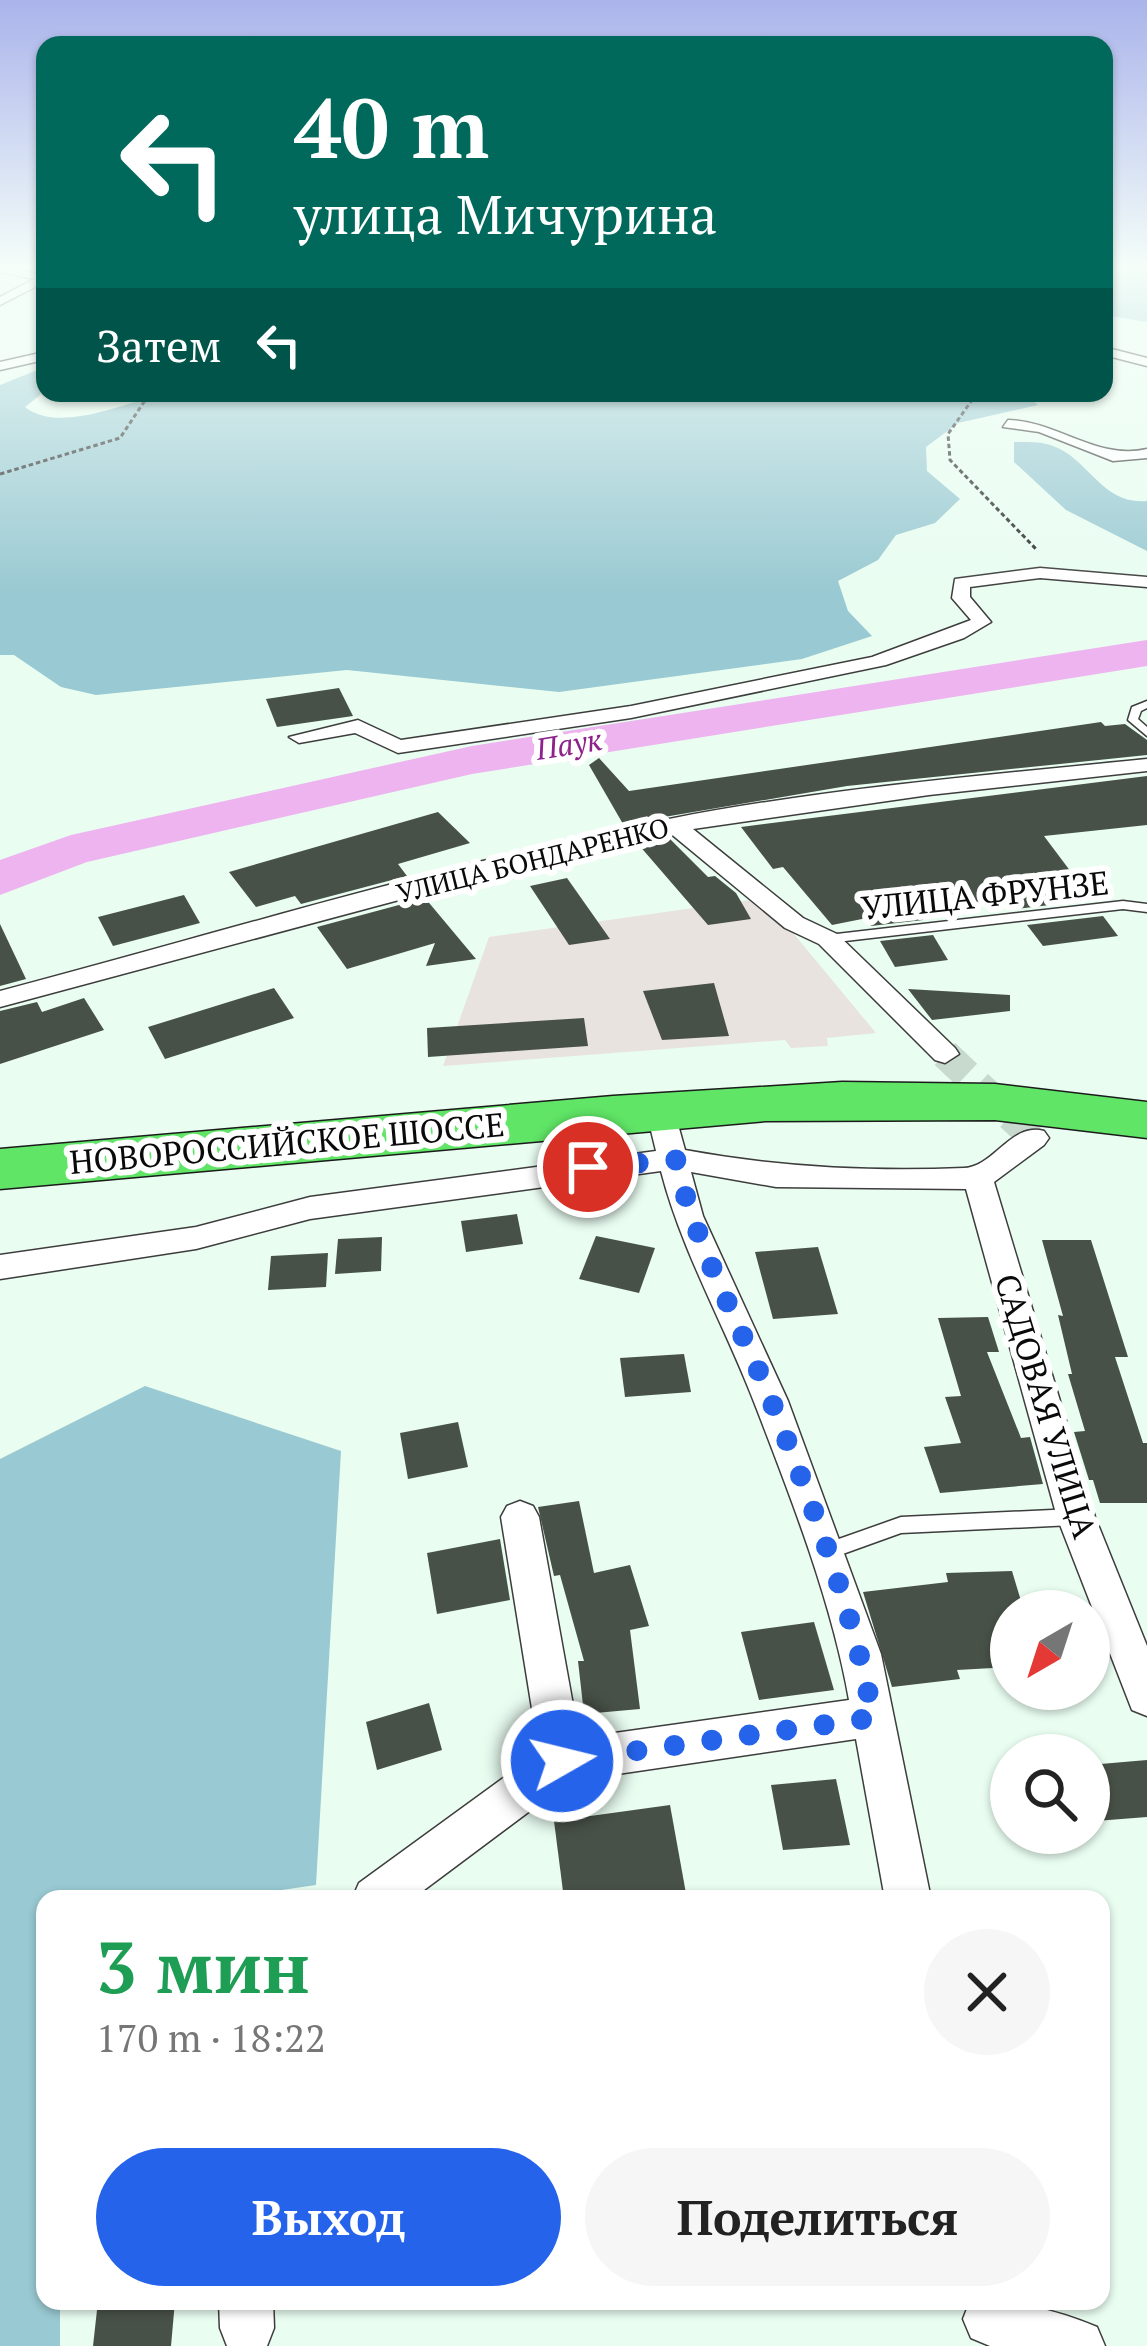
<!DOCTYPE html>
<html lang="ru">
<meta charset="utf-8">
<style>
:root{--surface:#fff;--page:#f6f6f6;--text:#222;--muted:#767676;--accent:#2563eb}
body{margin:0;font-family:"PT Serif",serif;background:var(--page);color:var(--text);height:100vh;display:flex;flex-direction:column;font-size:45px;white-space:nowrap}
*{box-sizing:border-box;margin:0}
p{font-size:39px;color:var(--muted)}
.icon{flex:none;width:66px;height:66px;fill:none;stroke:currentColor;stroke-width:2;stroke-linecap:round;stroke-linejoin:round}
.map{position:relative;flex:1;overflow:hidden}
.details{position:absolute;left:36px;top:1890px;width:1074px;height:420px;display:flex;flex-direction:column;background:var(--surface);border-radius:24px;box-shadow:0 3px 9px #0004}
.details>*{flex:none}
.guide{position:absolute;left:36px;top:36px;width:1077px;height:366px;border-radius:24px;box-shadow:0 3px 9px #0004;background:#00695c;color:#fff;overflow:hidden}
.needle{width:78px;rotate:219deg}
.tools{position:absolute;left:990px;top:1590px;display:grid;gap:24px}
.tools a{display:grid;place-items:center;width:120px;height:120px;border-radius:50%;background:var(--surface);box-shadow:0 3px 9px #0004;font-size:60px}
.pin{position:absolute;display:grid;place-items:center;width:102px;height:102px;color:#fff;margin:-51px;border:6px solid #fff;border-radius:50%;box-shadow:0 3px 12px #0007}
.me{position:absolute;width:132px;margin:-66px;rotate:82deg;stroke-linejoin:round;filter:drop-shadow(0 0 9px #0008)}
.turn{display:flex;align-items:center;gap:42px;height:252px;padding:0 60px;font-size:54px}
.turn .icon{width:156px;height:156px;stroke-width:2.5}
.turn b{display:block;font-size:84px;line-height:102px}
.then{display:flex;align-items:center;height:114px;padding:0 60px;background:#0003;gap:24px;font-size:45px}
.round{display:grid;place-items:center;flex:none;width:126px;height:126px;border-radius:63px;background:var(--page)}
.summary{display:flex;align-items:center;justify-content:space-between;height:204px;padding:0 60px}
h1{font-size:72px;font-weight:800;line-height:90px;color:#1e9e55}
.action{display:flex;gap:24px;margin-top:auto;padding:24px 60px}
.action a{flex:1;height:138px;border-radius:72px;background:var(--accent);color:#fff;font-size:48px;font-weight:800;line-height:138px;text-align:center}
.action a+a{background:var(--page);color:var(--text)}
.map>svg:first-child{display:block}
</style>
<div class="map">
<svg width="1147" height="2346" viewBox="0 0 1147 2346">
<rect width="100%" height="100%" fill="#e9fdf1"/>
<polygon fill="#e8e3df" points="764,898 876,1033 827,1038 828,1046 791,1048 785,1040 443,1066 489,937"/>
<g fill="#99c9d2">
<polygon points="1104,265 1147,265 1147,322 1104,315"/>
<path d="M45 367V391L25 407C58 434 126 403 164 393H1025L1038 405 958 423 926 447 927 471 960 499 935 523 896 535 878 560 838 581 848 611 872 636 802 659 559 692 347 670 96 695 61 687 14 655H0V385Z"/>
<path d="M1014 442C1030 442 1045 441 1060 449 1091 465 1105 505 1147 501V551L1066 510 1014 462Z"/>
<polygon points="145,1386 341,1451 316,1885 219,1899 45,1899 45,2301 60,2301 60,2346 0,2346 0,1459"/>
</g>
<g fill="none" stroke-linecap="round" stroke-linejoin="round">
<polygon fill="#edb4ef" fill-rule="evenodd" points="1147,640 1147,666 472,774 87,862 0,895 0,860 71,835 472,746"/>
</g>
<g fill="#485148">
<polygon points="339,688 353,716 277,727 266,699"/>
<polygon points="1101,722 1105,726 1125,724 1147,740 1147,755 847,786 623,824 589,765 599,758 629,791"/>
<polygon points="1147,776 1147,825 1044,836 1092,900 1015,909 1008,900 918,911 923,920 871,926 867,918 832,925 783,867 773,869 741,827"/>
<polygon points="438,812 470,843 398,864 407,876 301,904 295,896 256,907 229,872"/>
<polygon points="669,838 708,877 715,876 736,893 751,919 708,925 638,844"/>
<polygon points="567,878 610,939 569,945 530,886"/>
<polygon points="184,895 200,923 113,946 98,917"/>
<polygon points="425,898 476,959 426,966 435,943 347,969 317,927"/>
<polygon points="1103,916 1118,936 1043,946 1027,925"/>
<polygon points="0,924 26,979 0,986"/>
<polygon points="933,935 948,960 895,967 880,941"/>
<polygon points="714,983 729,1036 662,1040 643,991"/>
<polygon points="274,988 294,1018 165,1059 148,1027"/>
<polygon points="908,989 1010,995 1010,1011 932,1020"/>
<polygon points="84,998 104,1030 0,1064 0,1011 37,1002 42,1012"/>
<polygon points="584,1018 588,1046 428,1057 427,1028"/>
<polygon points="517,1214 523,1244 466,1252 461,1221"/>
<polygon points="596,1236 655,1248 639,1293 579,1279"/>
<polygon points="382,1237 381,1271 335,1274 338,1239"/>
<polygon points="1042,1240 1091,1240 1128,1357 1115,1357 1143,1443 1147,1443 1147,1503 1100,1503 1093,1480 1089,1480 1074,1432 1085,1431 1068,1374 1072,1374 1058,1315 1063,1316"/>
<polygon points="818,1247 838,1314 773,1319 755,1252"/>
<polygon points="328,1253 326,1287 268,1290 271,1256"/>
<polygon points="988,1317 999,1352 987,1352 1021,1438 1030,1437 1043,1484 940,1493 924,1447 961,1443 945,1397 961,1396 938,1318"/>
<polygon points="684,1354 691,1392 625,1397 620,1358"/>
<polygon points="458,1422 468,1467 408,1479 400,1433"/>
<polygon points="579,1501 594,1573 630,1565 649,1626 630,1630 640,1709 584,1714 578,1661 584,1661 560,1575 554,1576 538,1507"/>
<polygon points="500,1539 510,1600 437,1614 427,1553"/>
<polygon points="1012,1571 1024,1611 1011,1611 1011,1667 957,1670 960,1679 892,1687 863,1592 948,1582 946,1573"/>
<polygon points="814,1622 834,1690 759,1700 741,1632"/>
<polygon points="429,1703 442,1750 377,1770 366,1722"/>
<polygon points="1147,1760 1147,1817 1096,1821 1089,1802 1089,1765"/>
<polygon points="836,1779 850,1845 783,1850 771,1785"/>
<polygon points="670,1805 687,1899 564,1899 554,1821"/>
<polygon points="98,2301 175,2301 171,2346 93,2346"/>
</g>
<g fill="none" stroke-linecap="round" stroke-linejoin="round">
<polyline stroke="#c8d9ce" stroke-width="30" stroke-dasharray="30 15" stroke-linecap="butt" points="945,1054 1034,1138"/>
<defs>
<g id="lane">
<polygon points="1147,701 1147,708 1141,711 1138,719 1147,727 1147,736 1128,720 1132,707"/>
<polygon points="1123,901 1147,904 1147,912 1123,909 828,943 822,939 828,935"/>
<polygon points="1073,1509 1080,1511 1082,1517 1080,1523 1073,1525 901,1533 826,1560 819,1558 816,1552 819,1546 901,1517"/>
</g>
<g id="street">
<polygon points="0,266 45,275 45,282 0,305 0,297 34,279 0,272"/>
<polygon points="1104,347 1147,358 1147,366 1104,355"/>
<polygon points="40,353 44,360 0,370 0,362"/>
<path d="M1008 420C1057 421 1098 461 1147 449V458L1113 461 1039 432 1003 427Z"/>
<polygon points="1040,568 1147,577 1147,587 1040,578 970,587 970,597 991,622 964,638 886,665 631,718 398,753 355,733 299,743 289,737 358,720 401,740 631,706 872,657 971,620 952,598 955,579"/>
<path d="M1147 759V771L929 795 693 829 803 918 837 934 955 1048 959 1054 945 1063 935 1060 819 944 785 928 670 833 574 853 0 1007V991C222 932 444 864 669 819 826 788 988 775 1147 759Z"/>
<path d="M660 1100 674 1110 685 1150C777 1167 870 1172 964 1168 994 1167 1011 1122 1044 1131L1049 1138 1044 1145 994 1182 1095 1517 1147 1646V1716L1132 1710 1057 1517 966 1189 776 1187 691 1172 703 1216 788 1401 881 1654 931 1899H885L856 1739 570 1781 412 1899H352L359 1883 539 1752 501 1517 507 1506 520 1501 533 1506 539 1517 579 1738 849 1700C832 1602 790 1495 754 1402 724 1324 682 1252 661 1171L310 1219 196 1249 0 1279V1255L196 1227 310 1197 656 1151 646 1110Z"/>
<polygon points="219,2301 273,2301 274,2328 267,2346 227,2346 220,2328"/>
<path d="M970 2301C1016 2301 1054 2309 1097 2327L1105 2346H990L971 2338 963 2319Z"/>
</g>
<polygon id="highway" points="842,1082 995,1084 1147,1102 1147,1138 995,1120 766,1121 0,1189 0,1149 613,1096"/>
</defs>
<use href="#lane" stroke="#3d3d3d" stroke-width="3"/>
<use href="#street" stroke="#3d3d3d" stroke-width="3"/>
<use href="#highway" stroke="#1b1b1b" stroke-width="3"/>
<g stroke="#2c2c2c" stroke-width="3" stroke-dasharray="4.5 3" stroke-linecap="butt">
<polyline points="977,393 948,434 950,460 1036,549"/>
<polyline points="0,474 120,438 150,393"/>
</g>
<use href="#lane" fill="#fff" fill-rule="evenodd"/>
<use href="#street" fill="#fff" fill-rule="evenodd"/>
<use href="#highway" fill="#60e566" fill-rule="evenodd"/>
</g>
<linearGradient id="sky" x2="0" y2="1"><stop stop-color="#aab4eb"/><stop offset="0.45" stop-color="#f5fef9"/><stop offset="1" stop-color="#f5fef9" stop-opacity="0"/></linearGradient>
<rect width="1147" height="594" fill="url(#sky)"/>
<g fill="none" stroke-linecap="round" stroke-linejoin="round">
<path stroke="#2563eb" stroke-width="21" stroke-dasharray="0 37.8" d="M562 1761 873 1718C854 1610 811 1502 771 1400 738 1320 695 1245 676 1160L588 1167"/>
</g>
<g text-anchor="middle" stroke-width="12" stroke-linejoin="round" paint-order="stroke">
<g font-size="27" fill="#0a0a0a" stroke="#fff">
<text transform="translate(533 861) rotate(-14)" y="9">УЛИЦА БОНДАРЕНКО</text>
</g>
<g font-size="30" font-style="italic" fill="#8d228a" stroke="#fff">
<text transform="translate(569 745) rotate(-9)" y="10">Паук</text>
</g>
<g font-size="33" fill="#0a0a0a" stroke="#fff">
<text transform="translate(985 895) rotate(-6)" y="12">УЛИЦА ФРУНЗЕ</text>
<text transform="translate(287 1143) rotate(-5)" y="12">НОВОРОССИЙСКОЕ ШОССЕ</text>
<text transform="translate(1046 1406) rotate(73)" y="12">САДОВАЯ УЛИЦА</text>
</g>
</g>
</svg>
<div class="tools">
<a><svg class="needle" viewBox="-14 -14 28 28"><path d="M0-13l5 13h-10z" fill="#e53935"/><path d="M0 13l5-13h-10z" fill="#767676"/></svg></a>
<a><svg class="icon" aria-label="search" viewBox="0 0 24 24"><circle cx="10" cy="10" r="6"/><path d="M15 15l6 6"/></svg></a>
</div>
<div class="pin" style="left:588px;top:1167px;background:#d93025"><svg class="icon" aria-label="arrive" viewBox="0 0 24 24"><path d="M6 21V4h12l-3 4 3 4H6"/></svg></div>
<svg class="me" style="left:562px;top:1761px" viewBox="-20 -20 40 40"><circle r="17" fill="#2563eb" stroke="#fff" stroke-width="3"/><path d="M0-11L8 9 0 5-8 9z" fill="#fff"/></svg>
<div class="guide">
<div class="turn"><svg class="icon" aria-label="left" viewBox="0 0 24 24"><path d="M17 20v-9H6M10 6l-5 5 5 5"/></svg><div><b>40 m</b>улица Мичурина</div></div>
<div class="then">Затем<svg class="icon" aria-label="left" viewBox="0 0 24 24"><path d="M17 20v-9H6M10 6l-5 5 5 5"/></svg></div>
</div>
<section class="details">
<div class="summary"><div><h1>3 мин</h1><p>170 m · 18:22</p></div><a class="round"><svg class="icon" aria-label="close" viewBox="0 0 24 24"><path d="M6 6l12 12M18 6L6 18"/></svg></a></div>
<div class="action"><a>Выход</a><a>Поделиться</a></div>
</section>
</div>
